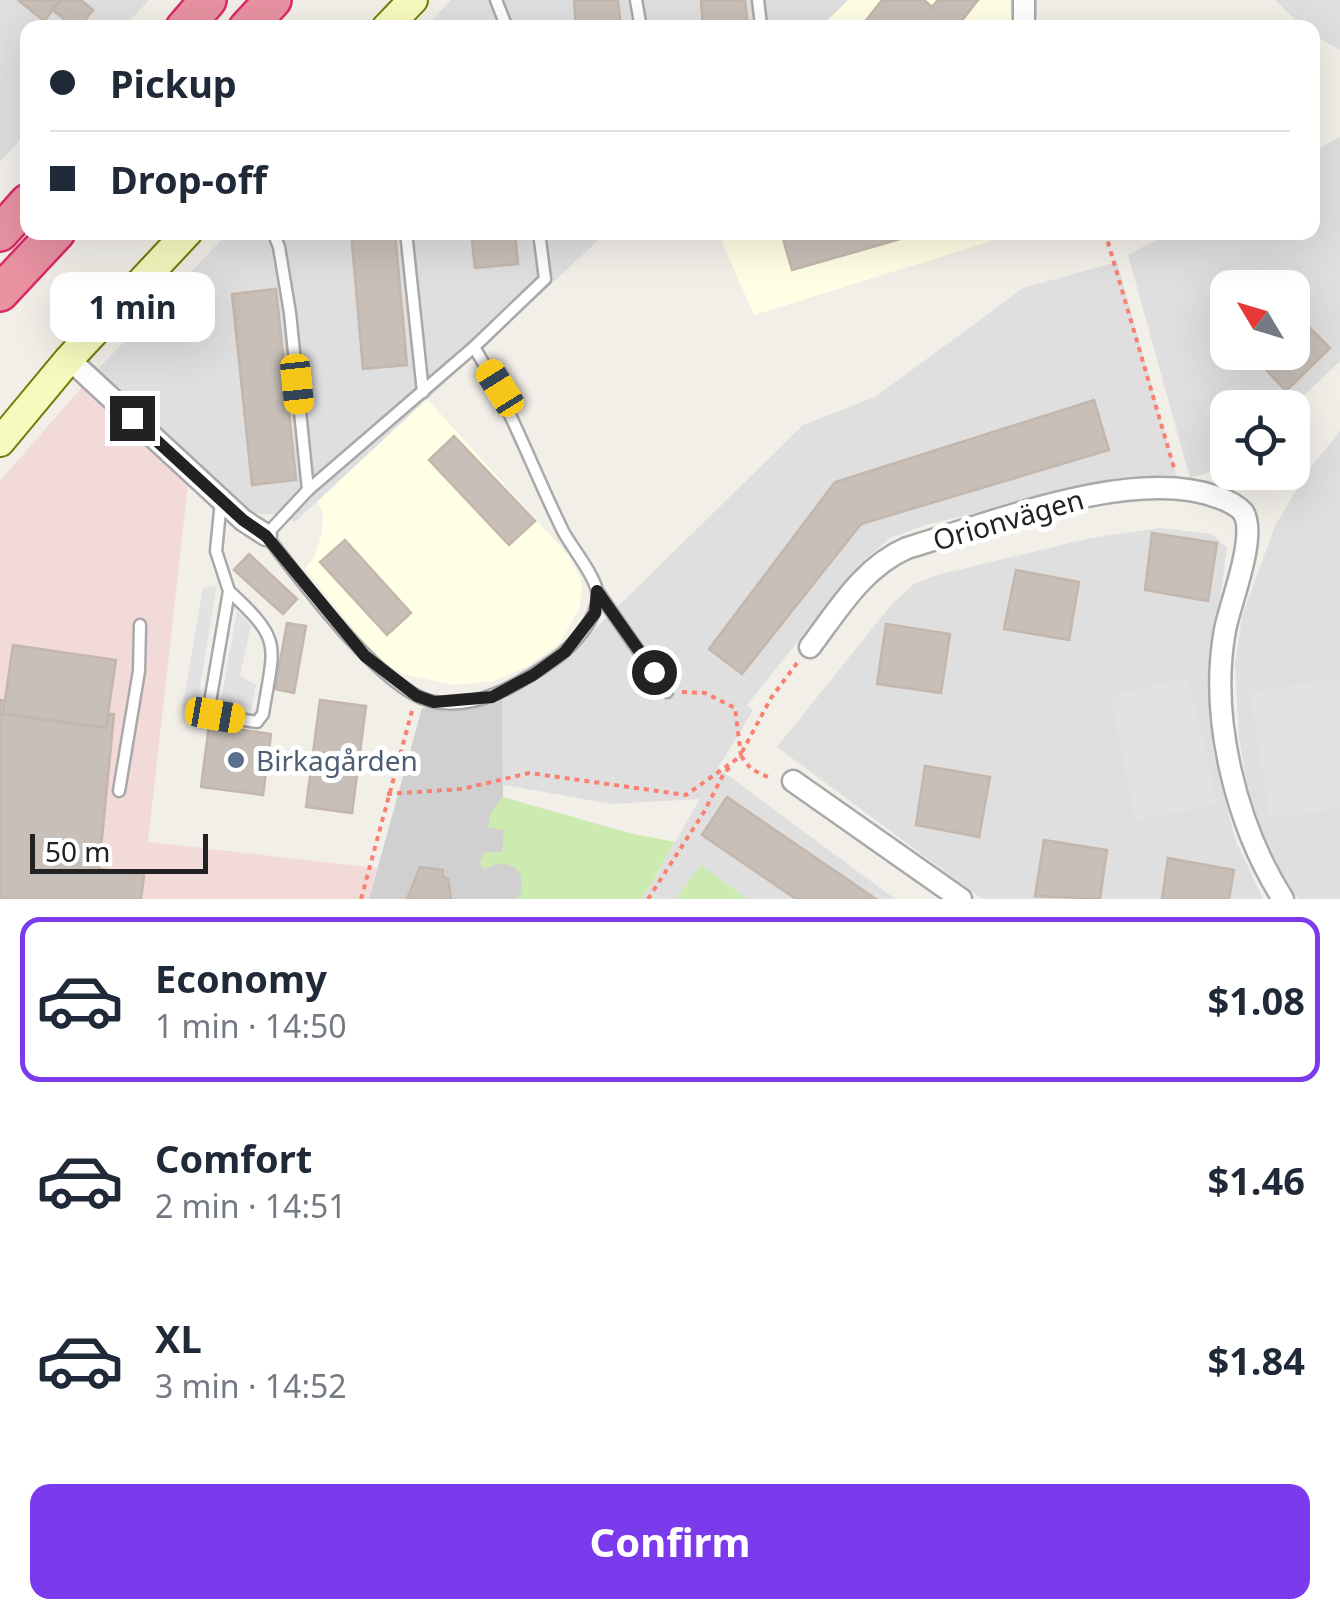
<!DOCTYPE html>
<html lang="en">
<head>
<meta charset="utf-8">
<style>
  :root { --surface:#fff; --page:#f6f6f7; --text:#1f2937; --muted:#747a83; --line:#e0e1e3; --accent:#7c3aed }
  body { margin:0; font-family:"Noto Sans",sans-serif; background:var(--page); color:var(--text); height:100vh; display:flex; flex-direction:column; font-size:38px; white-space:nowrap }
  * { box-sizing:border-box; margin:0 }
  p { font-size:32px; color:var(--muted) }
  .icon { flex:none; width:55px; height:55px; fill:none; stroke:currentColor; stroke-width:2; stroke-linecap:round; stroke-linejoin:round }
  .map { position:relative; height:899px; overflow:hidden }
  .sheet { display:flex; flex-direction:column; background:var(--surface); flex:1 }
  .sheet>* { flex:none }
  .top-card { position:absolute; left:20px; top:20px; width:1300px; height:220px; border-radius:20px; box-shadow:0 10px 40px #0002; display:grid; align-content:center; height:220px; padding:0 30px; background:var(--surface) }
  .needle { width:65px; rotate:308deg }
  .tools { position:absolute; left:1210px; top:270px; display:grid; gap:20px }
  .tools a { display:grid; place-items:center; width:100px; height:100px; border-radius:20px; background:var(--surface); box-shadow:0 10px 40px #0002; font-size:50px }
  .scale { position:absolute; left:30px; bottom:25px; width:178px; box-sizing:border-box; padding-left:10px; border:5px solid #222; border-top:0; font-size:28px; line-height:35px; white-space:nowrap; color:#222; -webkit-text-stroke:8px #fff; paint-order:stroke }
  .end { position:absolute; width:45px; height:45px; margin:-22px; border:12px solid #222; background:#fff; box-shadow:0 0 0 5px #fff }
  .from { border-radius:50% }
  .bubble { position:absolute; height:70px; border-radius:20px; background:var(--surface); box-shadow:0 10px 40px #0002; font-size:32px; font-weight:700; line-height:70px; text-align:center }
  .car { position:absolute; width:30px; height:60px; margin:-30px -15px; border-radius:12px; box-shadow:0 0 8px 2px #0007; background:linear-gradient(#f5c518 24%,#345 0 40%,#f5c518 0 76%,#345 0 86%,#f5c518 0) }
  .top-card b { display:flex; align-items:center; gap:35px; height:95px; font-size:38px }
  .top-card b+b { border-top:2px solid var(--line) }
  .top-card i { width:25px; height:25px; background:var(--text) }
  ul { padding:18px 0 0; list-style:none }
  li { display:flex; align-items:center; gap:30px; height:165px; margin:0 20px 15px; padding:0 10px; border:5px solid transparent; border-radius:20px }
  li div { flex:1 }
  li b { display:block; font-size:38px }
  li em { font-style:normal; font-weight:700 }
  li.on { border-color:var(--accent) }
  li>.icon { width:90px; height:90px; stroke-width:1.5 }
  .cta { display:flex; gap:20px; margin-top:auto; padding:20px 30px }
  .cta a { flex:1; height:115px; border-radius:20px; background:var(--accent); color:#fff; font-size:40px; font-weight:700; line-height:115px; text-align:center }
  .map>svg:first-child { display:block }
</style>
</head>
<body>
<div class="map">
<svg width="1340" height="899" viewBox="0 0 1340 899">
  <rect width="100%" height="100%" fill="#f2efe9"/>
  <g fill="#e0dfdf" fill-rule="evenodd">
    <path d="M0,0H149L124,27L28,28L27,132L0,162Z"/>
    <path d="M451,0H849L820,27L425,28Z"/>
    <path d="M1275,0H1340V50L1313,35L1312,28L1303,27Z"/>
    <path d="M1340,137V361L1292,407L1228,408L1227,467L1190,478L1128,255L1169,233L1312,232L1313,152ZM1228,288H1292V352H1228Z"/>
    <path d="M228,233H606L295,522L278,514H260L247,509L98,369Z"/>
    <path d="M1117,262L1178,480L1143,477L1112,480L926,525L890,538L859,565L747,705L753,710L718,768L895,899H642L700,799L612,804L503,785L502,698L554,669L803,425L875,397L1023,288Z"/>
    <path d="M1340,431V899H1298L1283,878L1263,837L1247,785L1239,739L1235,665L1242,616L1275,526L1307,472Z"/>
    <path d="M1160,528L1212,534L1227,548L1211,666L1212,746L1235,839L1263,899H982L777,747L892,604L914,584L937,575L1091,538Z"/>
  </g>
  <path fill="#f2dad9" d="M98,369L191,458L148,842L377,868L369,899H0V481Z"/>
  <g fill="#ffffe5">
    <path d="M848,0H1010L1011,27L820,28Z"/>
    <path d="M990,232L992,241L754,315L718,233Z"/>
    <path d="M427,399L568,555L582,582L580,607L560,643L528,666L494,681L454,685L403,674L377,658L305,569L315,556L322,533L323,513L318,501Z"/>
  </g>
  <path fill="#d0d0d0" d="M502,698L503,797L623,879L625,899H369L422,708L451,709Z"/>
  <g fill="#cdebb0">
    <path d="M503,797L629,833L675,842L642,899H516L522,893L521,876L515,867L501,863L483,869L480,864L484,852H502L504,830L488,828L491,812Z"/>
    <path d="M701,865L747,899H676Z"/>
  </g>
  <g fill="#e2e2e2">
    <path d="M217,585L197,705L182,709L203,588Z"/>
    <path d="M237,611L251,625L240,676L256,685L251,710L235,700L232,712L221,700Z"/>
    <path d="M1188,676L1218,805L1135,820L1111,696Z"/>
    <path d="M1340,678V808L1270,819L1250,692Z"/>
  </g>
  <g fill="#c7bfb8" stroke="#c4b6ab" stroke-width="2.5">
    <path d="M18,0H61L44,21Z"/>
    <path d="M61,0H81L93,10L79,28H75L53,10Z"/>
    <path d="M574,0H618L621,28H576Z"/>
    <path d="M701,0H745L748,28H703Z"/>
    <path d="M882,0H924L932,7L938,0H978L956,28H905L901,24L898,28H860Z"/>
    <path d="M351,232H395L407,365L363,369Z"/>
    <path d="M471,232H515L518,264L475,268Z"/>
    <path d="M781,232H910L911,236L792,270Z"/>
    <path d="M276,289L296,480L252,485L232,294Z"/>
    <path d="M1292,310L1330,348L1286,391L1249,352H1292Z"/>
    <path d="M1094,400L1109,450L861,524L742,674L709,649L835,482Z"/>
    <path d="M454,436L535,521L509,545L429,460Z"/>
    <path d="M1152,533L1217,543L1208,601L1145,590Z"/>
    <path d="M345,540L411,613L387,635L320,562Z"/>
    <path d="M249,554L297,599L283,614L234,570Z"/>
    <path d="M1016,570L1079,582L1069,640L1004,629Z"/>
    <path d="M287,623L306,626L294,693L275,689Z"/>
    <path d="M886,624L950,634L941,693L877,684Z"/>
    <path d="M13,645L116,660L106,728L3,714Z"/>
    <path d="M0,700L5,701L3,714L106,728L109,714H114L99,869L144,875L141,899H0Z"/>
    <path d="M320,700L366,706L352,813L306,807Z"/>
    <path d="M209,725L271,734L263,795L201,787Z"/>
    <path d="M925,766L990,777L979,837L916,825Z"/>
    <path d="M727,797L876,899H796L702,835Z"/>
    <path d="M1044,840L1107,850L1100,899L1035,896Z"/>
    <path d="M1168,858L1234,870L1229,899H1162Z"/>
    <path d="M420,867L443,870V877L448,879L451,899H407Z"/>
  </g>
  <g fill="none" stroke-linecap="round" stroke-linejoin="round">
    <defs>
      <g id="lane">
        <path d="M496,0L507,28"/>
        <path d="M636,0L641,28"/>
        <path d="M758,0L761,25"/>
        <path d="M273,232L279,247L290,313L308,490"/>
        <path d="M406,232L423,392"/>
        <path d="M474,347C510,406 533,470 563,531C572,548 594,574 597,591C602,615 573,646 555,659C520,684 475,712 430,701C380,688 299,578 266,535L308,490Z"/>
        <path d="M474,347L545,279L539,232"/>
        <path d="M221,501L216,551L229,591L210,702L215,715L257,722L263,714C274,644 284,642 229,591"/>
        <path d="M598,592L667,692"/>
        <path d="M119,791L139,671L140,625"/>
      </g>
      <g id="street">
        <path d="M1024,28V0"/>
        <path d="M69,359L243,520L266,535"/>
        <path d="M810,647C838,610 863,567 907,548C992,523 1133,466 1217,497C1226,500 1236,504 1243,512C1258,535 1230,603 1225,630C1209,717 1236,825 1283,899"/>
        <path d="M793,781L961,899"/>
      </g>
      <g id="secondary">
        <path d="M386,28L413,0"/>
        <path d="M0,442L69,359L188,232"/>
      </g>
      <g id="highway">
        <path d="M184,28L208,0"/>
        <path d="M247,28L273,0"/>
        <path d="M0,233L28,202"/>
        <path d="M0,293L57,232"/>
      </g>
    </defs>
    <use href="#lane" stroke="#a9a9a9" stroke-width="15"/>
    <use href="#street" stroke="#a9a9a9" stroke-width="25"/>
    <use href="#secondary" stroke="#707d05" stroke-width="32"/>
    <use href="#highway" stroke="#dc2a67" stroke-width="40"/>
    <g stroke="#fa8072" stroke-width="4" stroke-dasharray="5 5" stroke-linecap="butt">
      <path d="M1105,232L1174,468"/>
      <path d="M742,752L771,698L797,663"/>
      <path d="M741,756L751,769L772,779"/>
      <path d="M387,794L462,789L529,773L686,795L741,756L735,708L705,693L682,692"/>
      <path d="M361,899L412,711"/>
      <path d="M648,899L704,812L724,773L733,764"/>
    </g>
    <use href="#lane" stroke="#fff" stroke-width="10"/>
    <use href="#street" stroke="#fff" stroke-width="20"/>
    <use href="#secondary" stroke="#f7fabf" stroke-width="28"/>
    <use href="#highway" stroke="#e892a2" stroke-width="35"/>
  </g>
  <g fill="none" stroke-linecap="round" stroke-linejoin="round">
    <path stroke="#222" stroke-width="12" d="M132,418L243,520L266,536L365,656L417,696L434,702L492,697L533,675L565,652L595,613L597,591L654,672"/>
  </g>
  <circle fill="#5c6f8a" stroke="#fff" stroke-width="4" cx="236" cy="760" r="10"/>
  <g text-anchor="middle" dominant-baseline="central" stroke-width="10" stroke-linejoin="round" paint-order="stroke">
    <g font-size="28" fill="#222" stroke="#fff">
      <text transform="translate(1008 519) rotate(-16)">Orionvägen</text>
    </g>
    <g font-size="28" fill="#4e5e75" stroke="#fff" text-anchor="start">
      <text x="256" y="760">Birkagården</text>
    </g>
  </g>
</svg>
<div class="tools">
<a><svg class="needle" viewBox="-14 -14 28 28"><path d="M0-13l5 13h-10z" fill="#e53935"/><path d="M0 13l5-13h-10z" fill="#747a83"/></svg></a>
<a><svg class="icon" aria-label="locate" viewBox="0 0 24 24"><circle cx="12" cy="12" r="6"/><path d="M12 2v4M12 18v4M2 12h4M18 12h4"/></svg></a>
</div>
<div class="scale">50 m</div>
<i class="end from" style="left:654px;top:672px"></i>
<i class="end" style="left:132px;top:418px"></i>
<div class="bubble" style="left:50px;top:272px;width:165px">1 min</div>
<i class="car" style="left:297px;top:384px;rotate:174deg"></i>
<i class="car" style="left:500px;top:388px;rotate:328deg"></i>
<i class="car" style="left:215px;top:715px;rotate:100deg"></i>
<div class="top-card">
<b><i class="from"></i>Pickup</b>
<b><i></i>Drop-off</b>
</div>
</div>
<section class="sheet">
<ul>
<li class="on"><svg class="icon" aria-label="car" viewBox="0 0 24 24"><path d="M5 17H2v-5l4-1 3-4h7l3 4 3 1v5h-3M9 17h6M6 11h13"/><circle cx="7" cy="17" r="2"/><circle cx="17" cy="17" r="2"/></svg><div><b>Economy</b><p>1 min · 14:50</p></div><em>$1.08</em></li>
<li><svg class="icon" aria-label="car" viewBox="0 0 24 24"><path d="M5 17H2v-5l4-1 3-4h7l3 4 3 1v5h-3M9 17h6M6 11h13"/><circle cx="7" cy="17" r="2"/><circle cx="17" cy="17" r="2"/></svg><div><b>Comfort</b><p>2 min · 14:51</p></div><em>$1.46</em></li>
<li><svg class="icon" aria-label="car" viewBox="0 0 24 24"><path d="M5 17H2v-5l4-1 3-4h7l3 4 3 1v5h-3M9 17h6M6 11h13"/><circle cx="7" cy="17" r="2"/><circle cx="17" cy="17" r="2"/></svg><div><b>XL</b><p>3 min · 14:52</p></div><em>$1.84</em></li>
</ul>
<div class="cta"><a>Confirm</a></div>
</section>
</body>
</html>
